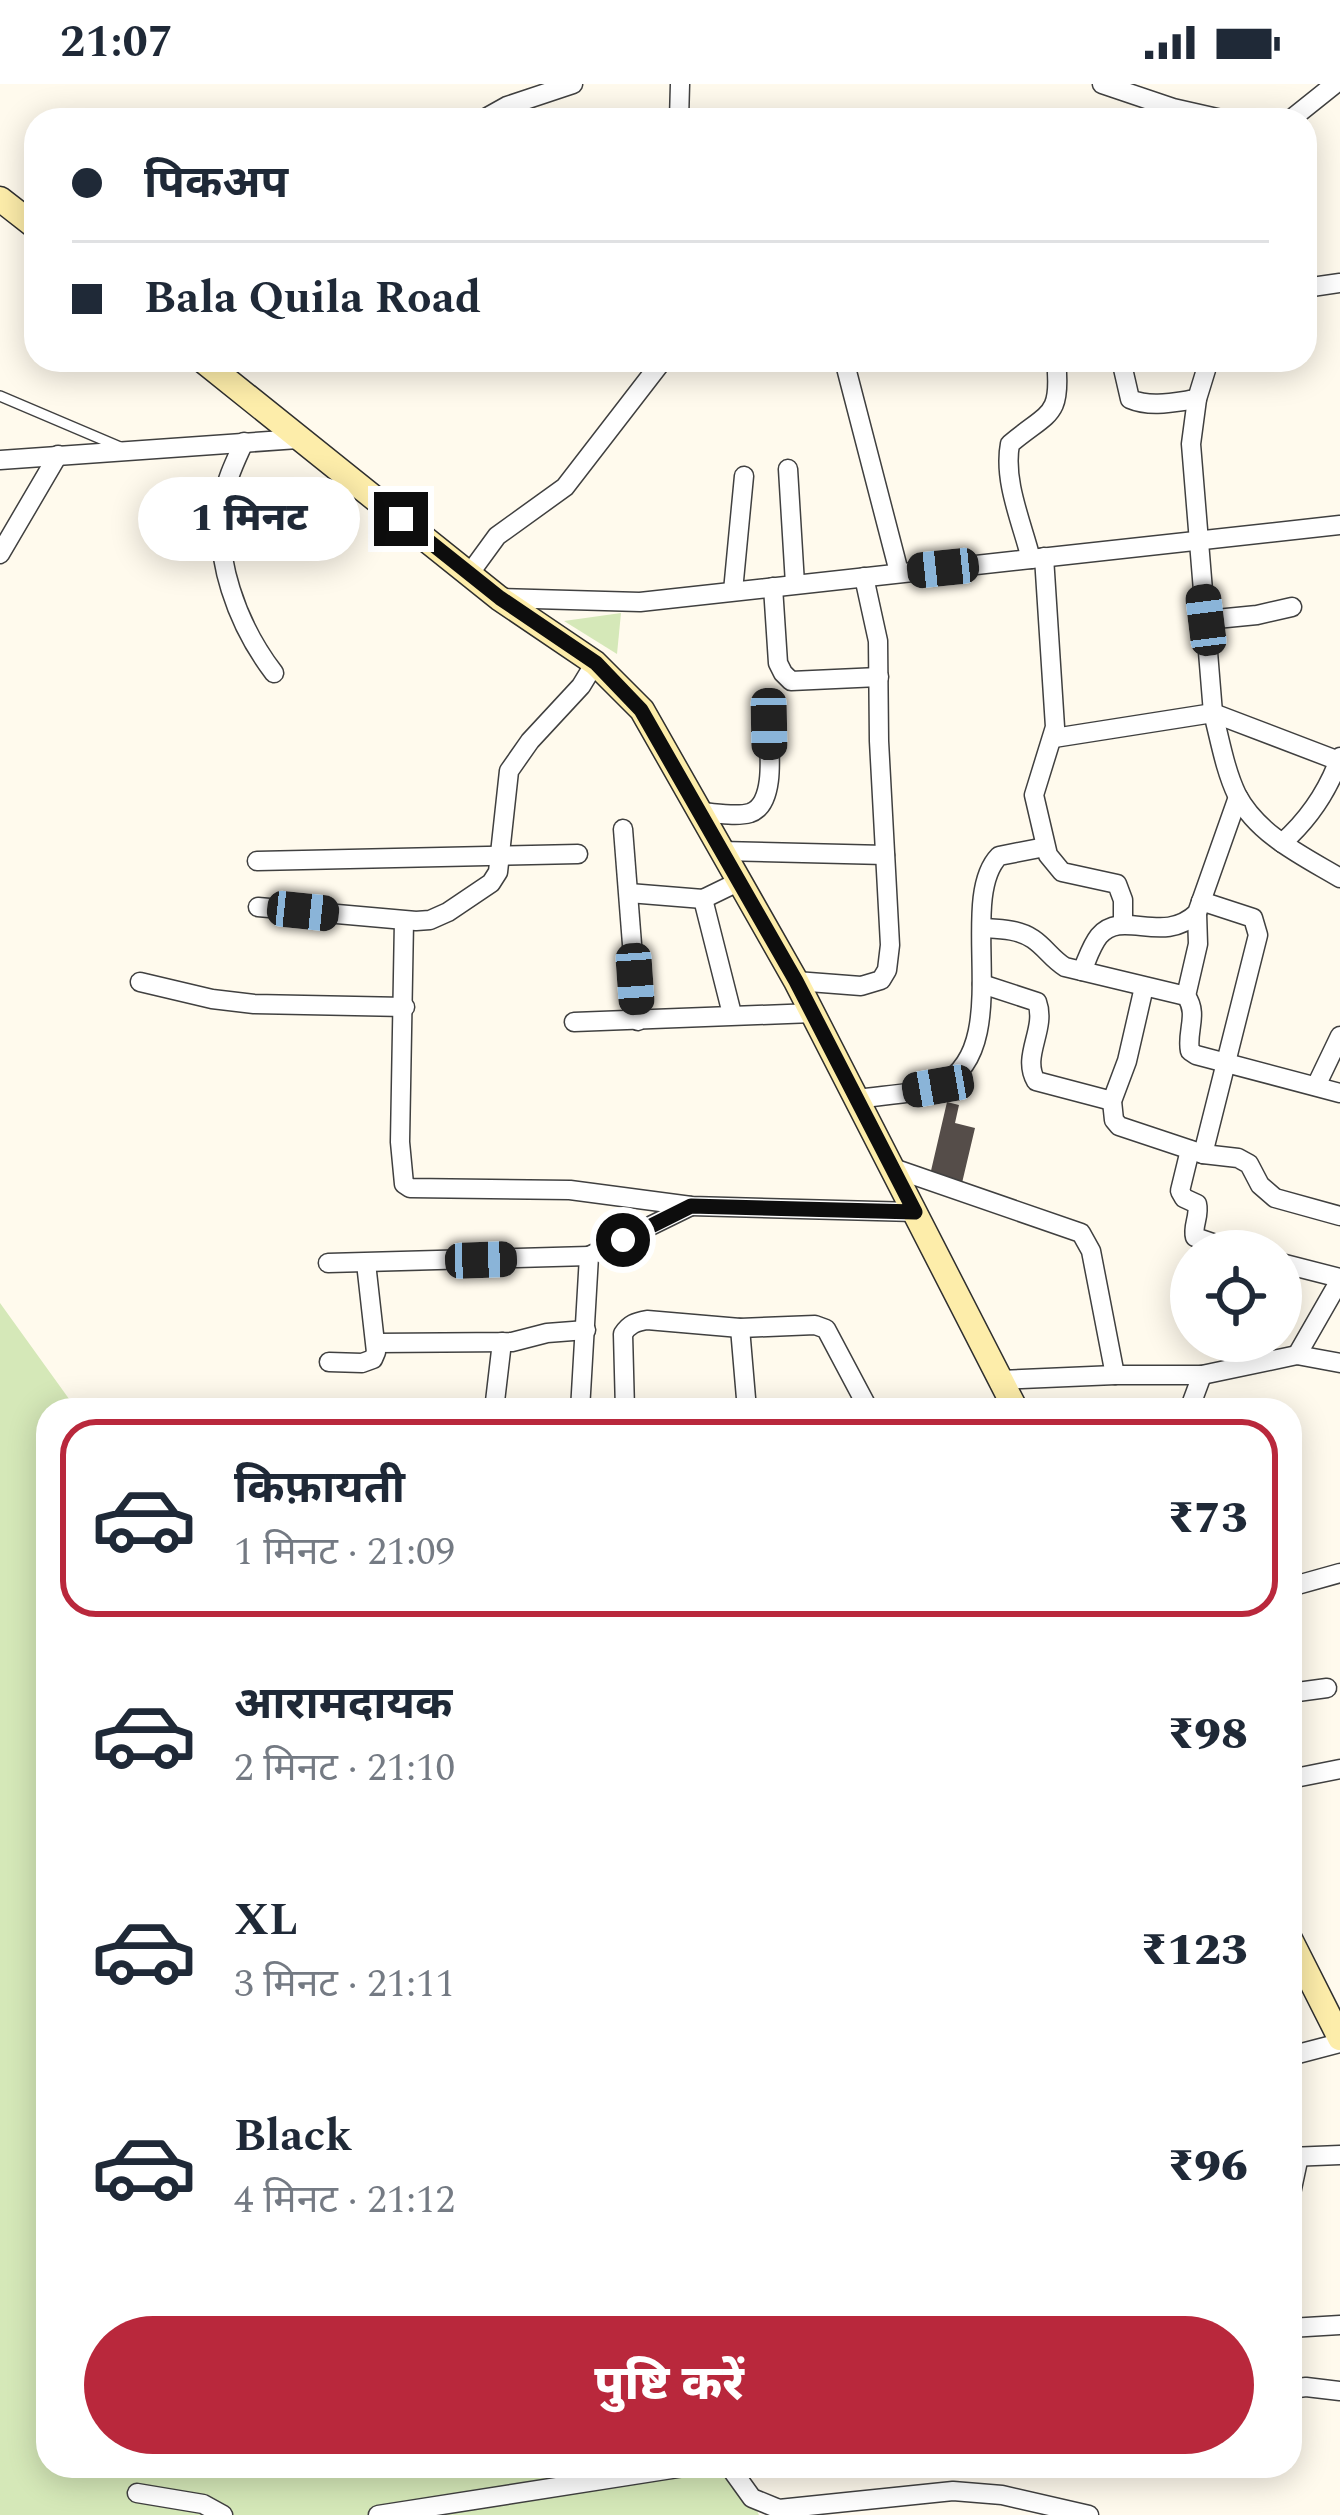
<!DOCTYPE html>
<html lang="hi">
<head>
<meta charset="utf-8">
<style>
  :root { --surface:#fff; --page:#f2f2f3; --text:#1f2937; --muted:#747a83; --line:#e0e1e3; --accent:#b9283c }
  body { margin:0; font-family:Spectral,"Noto Sans Devanagari",serif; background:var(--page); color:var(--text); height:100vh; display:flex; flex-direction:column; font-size:45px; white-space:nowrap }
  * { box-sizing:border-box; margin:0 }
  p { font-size:39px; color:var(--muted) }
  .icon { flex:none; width:66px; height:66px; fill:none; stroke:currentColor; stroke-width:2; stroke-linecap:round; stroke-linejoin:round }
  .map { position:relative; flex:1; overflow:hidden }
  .details { position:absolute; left:36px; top:1314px; width:1266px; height:1080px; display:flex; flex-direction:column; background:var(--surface); border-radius:36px; box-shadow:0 6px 30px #0003 }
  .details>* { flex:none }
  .banner { position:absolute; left:24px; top:24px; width:1293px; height:264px; border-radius:36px; box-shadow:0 6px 30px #0003; display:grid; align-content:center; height:264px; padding:0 48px; background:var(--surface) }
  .buttons { position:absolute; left:1170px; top:1146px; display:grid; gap:24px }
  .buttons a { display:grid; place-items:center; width:132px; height:132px; border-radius:50%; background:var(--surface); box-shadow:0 6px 30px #0003; font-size:60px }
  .end { position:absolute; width:54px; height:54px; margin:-27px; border:15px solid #0d0d0d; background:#fff; box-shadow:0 0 0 6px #fff }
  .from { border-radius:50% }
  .bubble { position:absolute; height:84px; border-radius:42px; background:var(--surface); box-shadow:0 6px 30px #0003; font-size:39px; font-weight:800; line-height:84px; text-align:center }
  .car { position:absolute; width:36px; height:72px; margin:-36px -18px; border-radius:15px; box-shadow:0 0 9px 3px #0007; background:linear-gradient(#222 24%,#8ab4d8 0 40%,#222 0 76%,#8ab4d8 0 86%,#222 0) }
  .banner b { display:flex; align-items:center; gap:42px; height:114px; font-size:45px }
  .banner b+b { border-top:3px solid var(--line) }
  .banner i { width:30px; height:30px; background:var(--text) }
  ul { padding:21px 0 0; list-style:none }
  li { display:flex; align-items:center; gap:36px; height:198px; margin:0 24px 18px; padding:0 24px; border:6px solid transparent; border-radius:36px }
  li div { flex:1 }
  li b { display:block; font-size:45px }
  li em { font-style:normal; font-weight:800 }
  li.on { border-color:var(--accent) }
  li>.icon { width:108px; height:108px; stroke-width:1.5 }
  .button { display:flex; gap:24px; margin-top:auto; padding:24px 48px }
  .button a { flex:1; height:138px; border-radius:72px; background:var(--accent); color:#fff; font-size:48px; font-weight:800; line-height:138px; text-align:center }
  .status { display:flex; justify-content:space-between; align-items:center; height:84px; padding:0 60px; background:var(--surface); direction:ltr }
  .status svg { height:33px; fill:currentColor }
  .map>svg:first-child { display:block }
</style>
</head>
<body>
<div class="status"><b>21:07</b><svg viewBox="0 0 49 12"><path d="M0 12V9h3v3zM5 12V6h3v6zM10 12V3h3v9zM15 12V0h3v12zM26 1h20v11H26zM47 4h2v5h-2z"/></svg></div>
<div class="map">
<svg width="1340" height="2431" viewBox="0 0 1340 2431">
  <rect width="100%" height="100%" fill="#fffaed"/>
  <g fill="#d5e8b8">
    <path d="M621,529L617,570L564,537Z"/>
    <path d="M0,1219L77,1326H48V2382H736L759,2431H0Z"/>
  </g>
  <path fill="#554d49" d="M947,1018L959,1021L955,1039L975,1044L962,1099L930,1091Z"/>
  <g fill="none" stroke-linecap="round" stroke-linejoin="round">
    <defs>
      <path id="lane" d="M0,312L120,363"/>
      <g id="street">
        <path d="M1102,0L1173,24L1226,36"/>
        <path d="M482,36L507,22L573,0"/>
        <path d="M679,36L680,0"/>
        <path d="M1290,36L1335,0"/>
        <path d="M1305,204L1340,199"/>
        <path d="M844,276L899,488"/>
        <path d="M1121,276L1130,315C1151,324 1175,318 1197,315"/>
        <path d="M1209,276L1197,315L1191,360L1213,629C1220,656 1225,686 1237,711C1258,751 1303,772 1340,794"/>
        <path d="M244,358C236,376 227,393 224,412C211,472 238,542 274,589"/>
        <path d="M0,376L298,355"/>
        <path d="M788,385L795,500"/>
        <path d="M0,470L58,371"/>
        <path d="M1044,473L1055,643L1034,711L1048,771L1062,788L1117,800L1123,816V840"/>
        <path d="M1031,475C1022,439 1003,397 1010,360C1049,327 1062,334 1056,276"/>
        <path d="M470,489L497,452L565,403L663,276"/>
        <path d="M773,503L778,579L783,589L791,597L879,593"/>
        <path d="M733,507L744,392"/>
        <path d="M499,514L640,518L1340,441"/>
        <path d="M1206,536L1257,531L1292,523"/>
        <path d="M1054,654L1213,629L1339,677"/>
        <path d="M702,728C716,729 736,733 750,729C777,720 769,663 768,640"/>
        <path d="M623,745L638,937"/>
        <path d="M1282,759C1309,735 1328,707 1340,673"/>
        <path d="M721,767L885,771"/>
        <path d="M257,777L578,770"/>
        <path d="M629,809L703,815L738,798"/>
        <path d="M703,815L732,930"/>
        <path d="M1201,817L1253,834L1258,851L1203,1070"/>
        <path d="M258,823L416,837L430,836L448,828L491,799L498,788L509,687L530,657L581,602L595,579"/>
        <path d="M404,837L400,1058L404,1100L410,1104L570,1106L691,1122L915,1128"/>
        <path d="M983,844C1000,845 1018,845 1033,855C1045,863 1052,875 1065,883L1186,912C1199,930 1186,948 1190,967L1196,971L1340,1009"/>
        <path d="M1082,887C1087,876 1091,862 1099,852C1123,824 1162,862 1197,829L1238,713"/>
        <path d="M796,897L861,902L881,896L887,886L890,861L879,657L878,557L864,493"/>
        <path d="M140,898L212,915L254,920L405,923"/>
        <path d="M982,900L1037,918C1047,945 1021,972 1036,997L1112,1017"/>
        <path d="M1144,903L1127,977L1112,1017L1114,1036L1119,1042L1203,1070L1238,1074L1249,1080L1260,1101L1275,1114L1340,1132"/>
        <path d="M1186,912L1198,860L1197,829"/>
        <path d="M574,938L813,929"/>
        <path d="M1316,1002L1340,952"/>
        <path d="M858,1015C882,1011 921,1010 942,1000C1016,963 955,817 999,772L1045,763"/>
        <path d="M1190,1066L1180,1107L1184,1114L1197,1120C1200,1132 1192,1142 1195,1153L1236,1167"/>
        <path d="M893,1084L1081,1149L1091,1167L1115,1291"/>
        <path d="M328,1179L589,1172"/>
        <path d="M1281,1179L1340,1194"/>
        <path d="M740,1244L747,1326"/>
        <path d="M376,1259L512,1258L547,1249L586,1246"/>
        <path d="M1297,1271L1340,1196"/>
        <path d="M329,1278L362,1279L373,1275L376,1268L366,1179"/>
        <path d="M1000,1296L1115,1291H1202L1297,1271L1340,1279"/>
        <path d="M494,1326L502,1258"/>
        <path d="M580,1326L589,1172L691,1122"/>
        <path d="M625,1326L623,1250C629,1240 636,1238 647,1236L740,1244L815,1241L826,1245L869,1326"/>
        <path d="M1189,1326L1202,1291"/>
        <path d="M1290,1503L1340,1489"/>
        <path d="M1290,1609L1327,1604"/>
        <path d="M1290,1695L1340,1685"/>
        <path d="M1290,1972L1340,1959"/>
        <path d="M1290,2073L1340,2071"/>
        <path d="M1290,2114L1299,2072"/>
        <path d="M1290,2244L1340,2241"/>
        <path d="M1290,2305L1306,2303L1340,2307"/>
        <path d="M729,2382L752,2414L779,2425L953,2407L1002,2411L1089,2431"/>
        <path d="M137,2409L203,2420L223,2431"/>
        <path d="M378,2431L691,2382"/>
      </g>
      <g id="secondary">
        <path d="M0,115L36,143"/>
        <path d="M202,276L499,514L595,579L642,626L796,897L1016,1326"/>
        <path d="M1290,1855L1340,1954"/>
      </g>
    </defs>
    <use href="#lane" stroke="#404040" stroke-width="12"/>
    <use href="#street" stroke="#404040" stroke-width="21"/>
    <use href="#secondary" stroke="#2f2f2f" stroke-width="27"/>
    <use href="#lane" stroke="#fff" stroke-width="9"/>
    <use href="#street" stroke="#fff" stroke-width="18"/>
    <use href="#secondary" stroke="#fdedaa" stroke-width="24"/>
  </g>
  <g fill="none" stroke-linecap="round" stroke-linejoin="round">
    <path stroke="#0d0d0d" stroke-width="15" d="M401,435L500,514L596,579L641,626L796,897L915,1128L691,1122L623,1156"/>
  </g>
</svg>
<div class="buttons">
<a><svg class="icon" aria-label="locate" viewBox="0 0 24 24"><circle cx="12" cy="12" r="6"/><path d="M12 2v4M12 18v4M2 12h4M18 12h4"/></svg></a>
</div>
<i class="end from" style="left:623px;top:1156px"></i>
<i class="end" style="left:401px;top:435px"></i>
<div class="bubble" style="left:138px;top:393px;width:222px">1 मिनट</div>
<i class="car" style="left:943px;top:484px;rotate:264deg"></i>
<i class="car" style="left:1206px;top:536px;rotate:353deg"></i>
<i class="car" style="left:769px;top:640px;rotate:179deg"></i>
<i class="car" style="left:303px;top:827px;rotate:96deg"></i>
<i class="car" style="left:635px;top:895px;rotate:176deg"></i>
<i class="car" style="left:938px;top:1002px;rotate:260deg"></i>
<i class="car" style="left:481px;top:1176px;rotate:88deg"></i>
<div class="banner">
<b><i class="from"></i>पिकअप</b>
<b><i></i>Bala Quila Road</b>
</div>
<section class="details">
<ul>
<li class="on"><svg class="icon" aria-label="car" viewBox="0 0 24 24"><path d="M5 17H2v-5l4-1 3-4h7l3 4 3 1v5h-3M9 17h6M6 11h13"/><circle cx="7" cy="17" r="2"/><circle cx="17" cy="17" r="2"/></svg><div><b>किफ़ायती</b><p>1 मिनट · 21:09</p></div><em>₹73</em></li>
<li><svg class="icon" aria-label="car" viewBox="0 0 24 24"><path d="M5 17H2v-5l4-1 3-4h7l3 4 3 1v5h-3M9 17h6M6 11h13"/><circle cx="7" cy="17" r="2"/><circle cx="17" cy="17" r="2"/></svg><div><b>आरामदायक</b><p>2 मिनट · 21:10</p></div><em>₹98</em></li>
<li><svg class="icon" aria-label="car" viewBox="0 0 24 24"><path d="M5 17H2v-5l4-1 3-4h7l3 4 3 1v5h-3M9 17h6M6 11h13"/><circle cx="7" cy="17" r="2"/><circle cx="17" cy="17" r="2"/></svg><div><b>XL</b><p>3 मिनट · 21:11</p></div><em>₹123</em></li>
<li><svg class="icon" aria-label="car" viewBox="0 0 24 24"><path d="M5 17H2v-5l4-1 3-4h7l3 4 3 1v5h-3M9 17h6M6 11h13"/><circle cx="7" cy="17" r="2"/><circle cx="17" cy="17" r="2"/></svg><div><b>Black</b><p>4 मिनट · 21:12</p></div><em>₹96</em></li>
</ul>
<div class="button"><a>पुष्टि करें</a></div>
</section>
</div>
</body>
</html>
